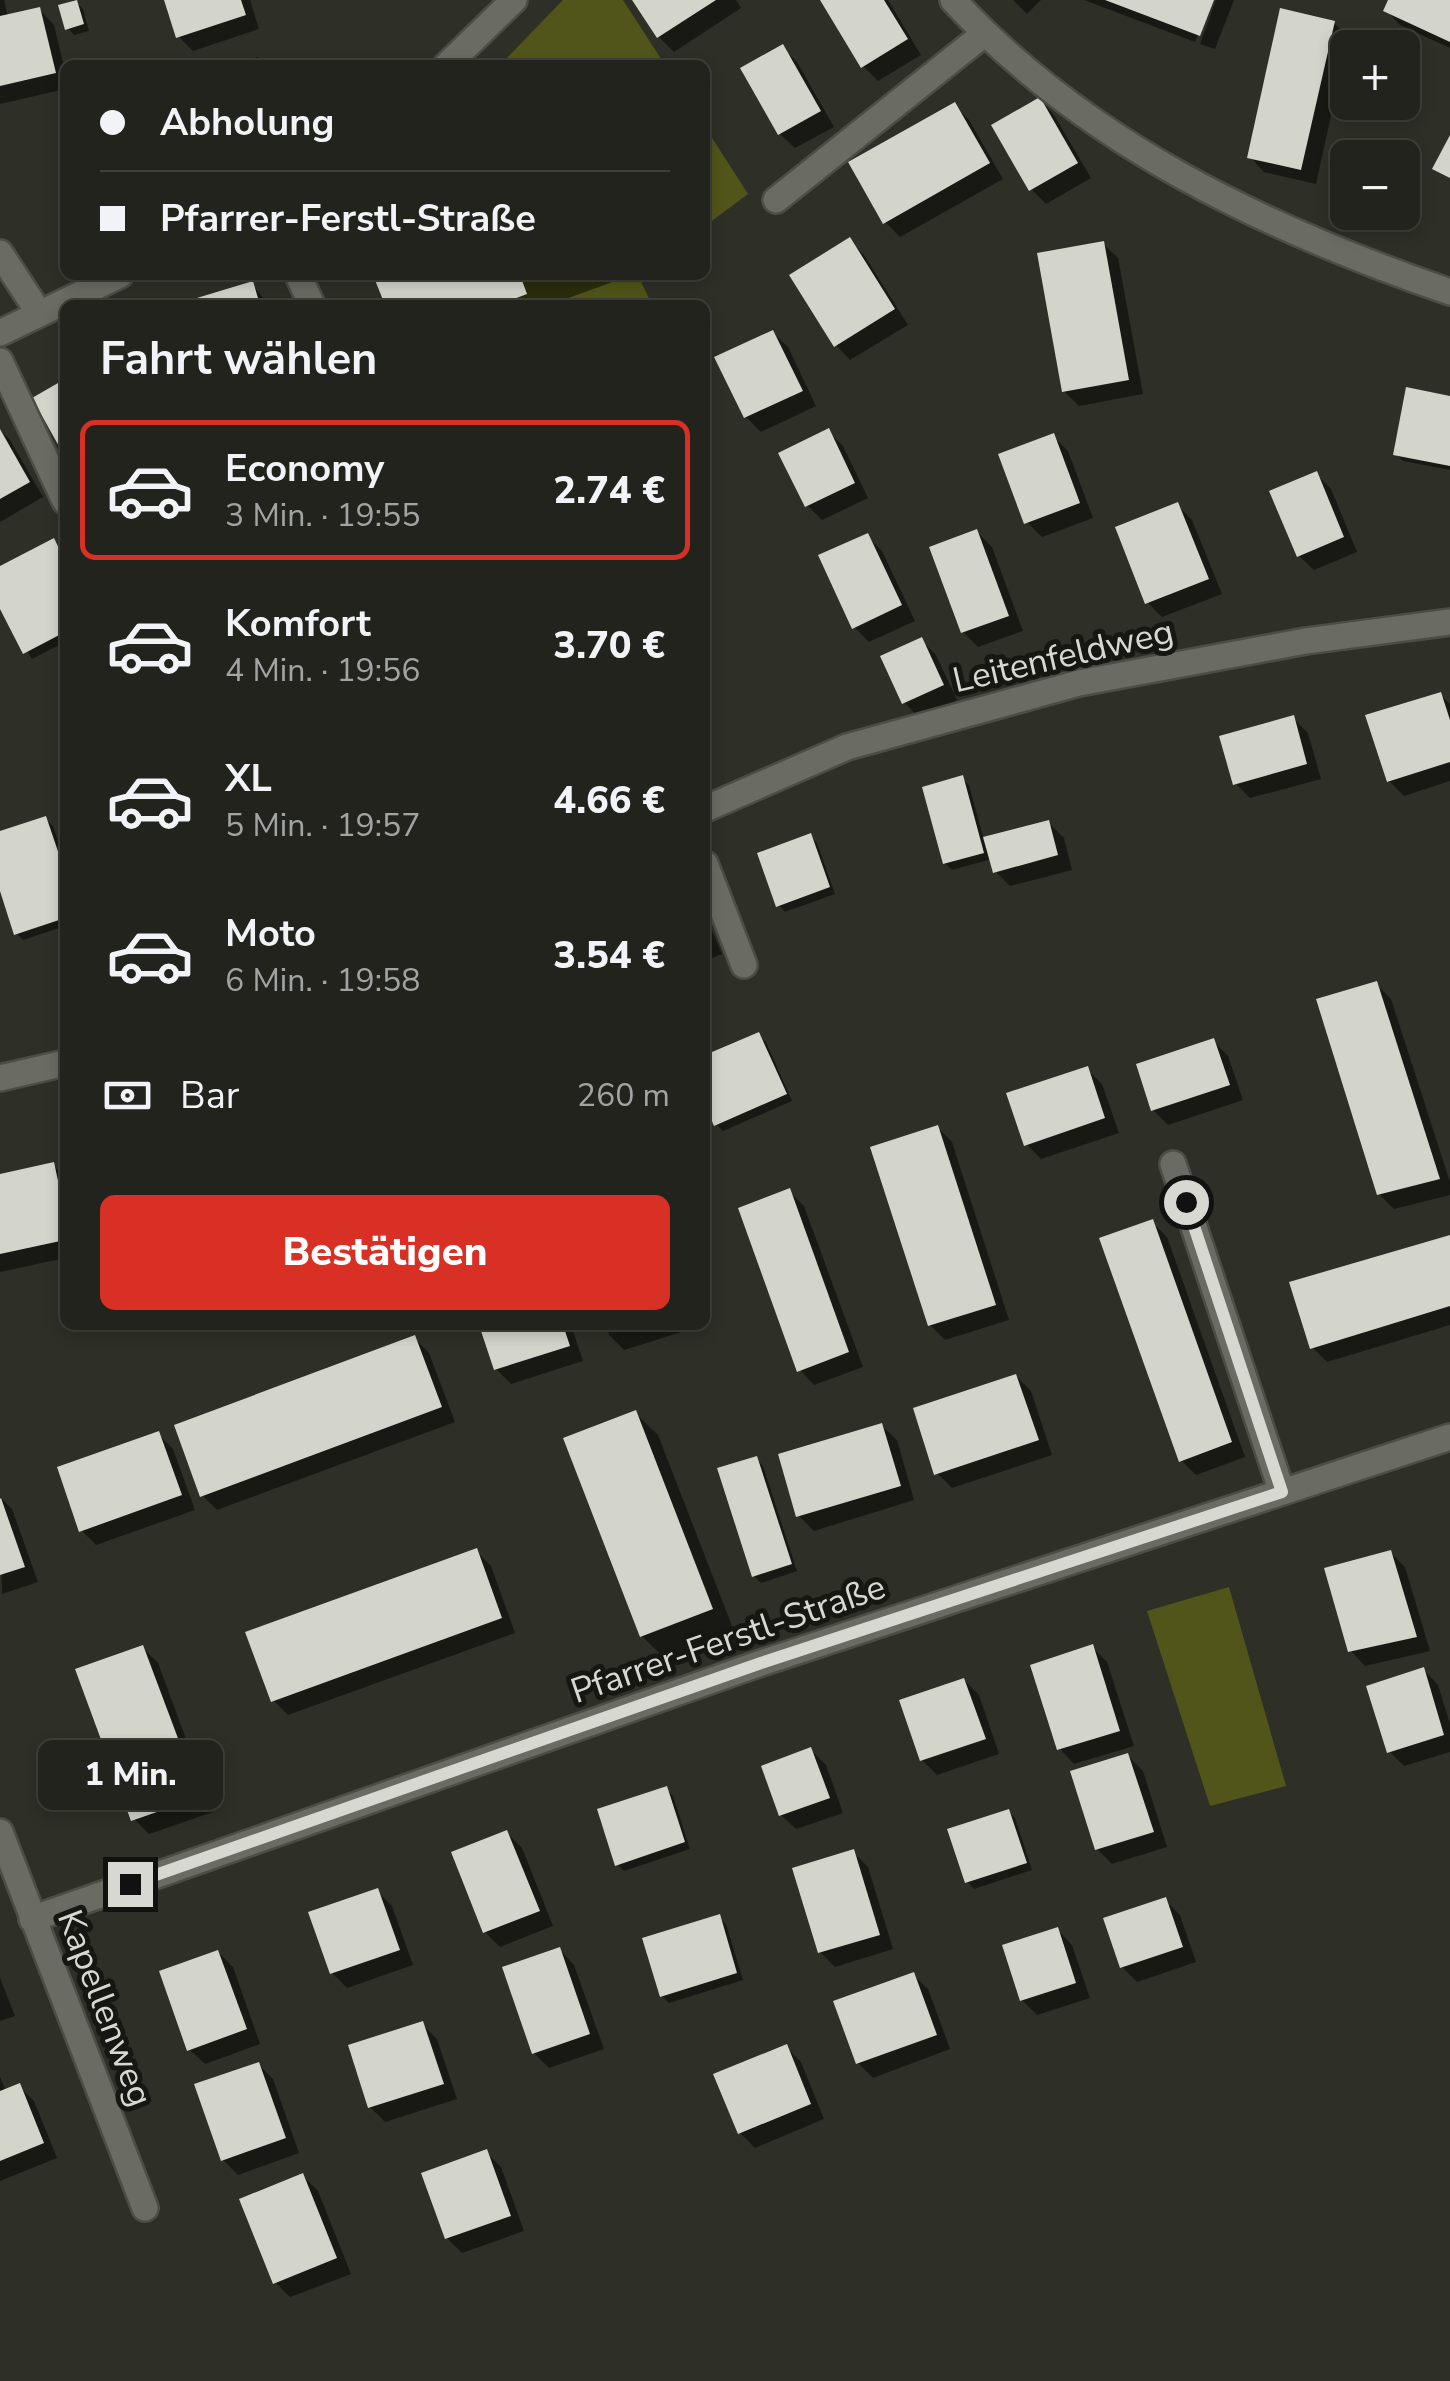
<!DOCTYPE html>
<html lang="de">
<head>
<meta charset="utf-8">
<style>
  :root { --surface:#22231d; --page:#2e2f2a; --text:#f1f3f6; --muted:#a2a4a4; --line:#3f403b; --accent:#d93025 }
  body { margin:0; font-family:"Nunito Sans",sans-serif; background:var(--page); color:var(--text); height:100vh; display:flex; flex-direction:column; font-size:38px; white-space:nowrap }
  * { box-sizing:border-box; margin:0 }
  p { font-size:32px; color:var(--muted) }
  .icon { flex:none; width:55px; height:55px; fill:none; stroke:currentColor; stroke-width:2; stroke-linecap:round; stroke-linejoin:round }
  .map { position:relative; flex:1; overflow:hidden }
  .panel { position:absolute; left:60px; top:300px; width:650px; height:1030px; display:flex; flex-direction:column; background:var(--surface); border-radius:15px; box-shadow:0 5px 15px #0003,0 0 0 2px var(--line) }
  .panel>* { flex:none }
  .guide { position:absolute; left:60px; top:60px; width:650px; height:220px; border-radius:15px; box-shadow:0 5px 15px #0003,0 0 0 2px var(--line); display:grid; align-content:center; height:220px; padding:0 40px; background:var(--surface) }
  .tools { position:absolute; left:1330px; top:30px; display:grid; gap:20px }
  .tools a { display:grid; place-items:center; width:90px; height:90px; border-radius:15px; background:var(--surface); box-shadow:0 5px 15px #0003,0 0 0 2px var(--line); font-size:50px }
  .end { position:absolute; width:45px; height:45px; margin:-22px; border:12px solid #d8d8d3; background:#111; box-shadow:0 0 0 5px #111 }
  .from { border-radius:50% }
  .bubble { position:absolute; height:70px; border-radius:15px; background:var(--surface); box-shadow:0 5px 15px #0003,0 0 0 2px var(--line); font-size:32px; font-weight:800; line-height:70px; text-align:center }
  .guide b { display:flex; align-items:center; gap:35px; height:95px; font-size:38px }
  .guide b+b { border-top:2px solid var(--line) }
  .guide i { width:25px; height:25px; background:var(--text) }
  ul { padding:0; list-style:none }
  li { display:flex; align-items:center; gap:30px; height:140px; margin:0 20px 15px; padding:0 20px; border:5px solid transparent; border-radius:15px }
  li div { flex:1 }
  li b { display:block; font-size:38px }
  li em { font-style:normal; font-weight:800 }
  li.current { border-color:var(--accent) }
  li>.icon { width:90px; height:90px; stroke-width:1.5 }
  h2 { padding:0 40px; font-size:45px; line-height:120px }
  .pay { display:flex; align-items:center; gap:25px; height:110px; padding:0 40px; font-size:38px }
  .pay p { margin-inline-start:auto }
  .cta { display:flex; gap:20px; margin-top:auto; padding:20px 40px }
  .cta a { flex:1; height:115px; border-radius:15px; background:var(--accent); color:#fff; font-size:40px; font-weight:800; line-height:115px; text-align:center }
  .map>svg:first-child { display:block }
</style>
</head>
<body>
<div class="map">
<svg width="1450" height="2381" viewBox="0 0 1450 2381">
  <rect width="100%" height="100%" fill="#2e2f27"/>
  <g fill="#525519">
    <path d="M563,0H623L665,65H500Z"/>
    <path d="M705,127L748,194L705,226Z"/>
    <path d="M538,275H638L652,305H516L507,288Z"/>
    <path d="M1229,1587L1286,1786L1210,1806L1147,1611Z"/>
  </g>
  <g fill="#0007">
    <path d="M0,0H4L8,17L40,10L54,25L65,71V89L0,104Z"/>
    <path d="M166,0H250L259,29L193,51L178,36Z"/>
    <path d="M635,0H736L741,8L674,52L659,37Z"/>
    <path d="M823,0H888L921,55L878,81L863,66Z"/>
    <path d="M1013,0H1041L1027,14Z"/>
    <path d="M1084,0H1211L1195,42Z"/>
    <path d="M1216,0H1234L1215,49L1200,44Z"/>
    <path d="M1390,0H1450V48L1400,25L1386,10Z"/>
    <path d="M76,2L83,9L89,31L74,35L68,28Z"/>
    <path d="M1334,23L1348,38L1316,184L1264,172L1250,157Z"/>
    <path d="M782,47L797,62L834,127L795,148L780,134Z"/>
    <path d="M258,57L266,65H237Z"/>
    <path d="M1040,100L1054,115L1091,178L1046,204L1031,189Z"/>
    <path d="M954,105L969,120L1003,179L900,237L885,222Z"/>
    <path d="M849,240L864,255L908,325L850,360L836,345Z"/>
    <path d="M1103,244L1118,258L1143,394L1079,406L1064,391Z"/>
    <path d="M375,275H632L549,305H388Z"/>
    <path d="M252,284L269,305H182Z"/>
    <path d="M773,333L788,347L816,406L761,432L746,417Z"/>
    <path d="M1450,398V470L1403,461L1396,454Z"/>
    <path d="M0,430L10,440L43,497L0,522Z"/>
    <path d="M828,431L843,446L868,498L822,520L807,505Z"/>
    <path d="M1053,436L1068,451L1093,518L1042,537L1027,522Z"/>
    <path d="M1316,474L1331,489L1357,552L1314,570L1299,556Z"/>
    <path d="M1177,505L1192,520L1222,594L1162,617L1147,602Z"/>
    <path d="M977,532L992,547L1023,631L978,647L963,632Z"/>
    <path d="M867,536L882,551L915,621L869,642L854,627Z"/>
    <path d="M53,542L65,558V642L32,659L0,604V568Z"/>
    <path d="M921,640L936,655L957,700L919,718L905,703Z"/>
    <path d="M1440,694L1450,704V781L1404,796L1389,781Z"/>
    <path d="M1293,718L1308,733L1321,779L1250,798L1235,783Z"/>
    <path d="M962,778L969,785L984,840L1049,823L1064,838L1072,870L1010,886L995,871L992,859L952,870L945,863Z"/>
    <path d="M46,819L53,826L65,863V926L23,940L16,933L0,883V834Z"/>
    <path d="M810,836L817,843L835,894L785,912L779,905Z"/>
    <path d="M705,915L722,954L705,961Z"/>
    <path d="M1376,984L1391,999L1450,1182V1195L1394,1209L1379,1194Z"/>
    <path d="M759,1035L766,1042L792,1101L723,1131L716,1124L705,1098V1058Z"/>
    <path d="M1213,1041L1228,1056L1243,1100L1168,1125L1153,1110Z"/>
    <path d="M1087,1069L1102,1084L1119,1133L1041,1159L1026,1144Z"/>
    <path d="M937,1127L952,1142L1009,1320L945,1340L930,1325Z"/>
    <path d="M53,1165L65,1177V1258L0,1272V1177Z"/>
    <path d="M789,1191L804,1206L863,1367L814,1385L800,1370Z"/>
    <path d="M1152,1222L1167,1237L1245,1457L1196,1475L1181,1460Z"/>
    <path d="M1450,1238V1325L1327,1362L1312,1347Z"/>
    <path d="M482,1325H571L583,1361L511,1384L496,1369Z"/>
    <path d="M606,1325H687L688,1330L624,1350L609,1335Z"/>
    <path d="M414,1338L429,1353L455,1422L217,1510L202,1495Z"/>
    <path d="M1016,1376L1031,1391L1052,1455L952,1488L937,1473Z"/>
    <path d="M635,1413L658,1435L734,1631L664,1658L642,1636Z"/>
    <path d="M882,1426L897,1440L914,1500L814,1531L799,1516Z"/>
    <path d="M158,1434L173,1449L195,1510L96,1545L81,1530Z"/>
    <path d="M756,1459L763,1466L797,1571L761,1583L754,1576Z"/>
    <path d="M0,1497L12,1509L38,1582L2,1594Z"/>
    <path d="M476,1551L491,1566L515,1633L288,1715L273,1700Z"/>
    <path d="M1390,1552L1405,1567L1430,1651L1365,1666L1350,1650Z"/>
    <path d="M1092,1647L1107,1662L1134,1746L1074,1764L1060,1749Z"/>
    <path d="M143,1648L158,1663L213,1812L149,1834L134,1819Z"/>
    <path d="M1424,1670L1438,1685L1450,1724V1752L1404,1766L1389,1751Z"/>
    <path d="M964,1680L979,1695L999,1754L937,1775L922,1760Z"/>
    <path d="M811,1750L826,1765L843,1813L796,1829L781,1815Z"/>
    <path d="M1128,1756L1143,1771L1167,1847L1112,1864L1097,1849Z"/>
    <path d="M666,1789L673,1796L690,1849L624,1871L617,1864Z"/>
    <path d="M1008,1811L1015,1818L1032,1870L974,1889L968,1882Z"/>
    <path d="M507,1833L522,1848L553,1926L500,1947L485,1932Z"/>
    <path d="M853,1852L868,1867L893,1949L835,1967L820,1952Z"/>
    <path d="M377,1891L392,1906L413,1965L347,1988L332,1973Z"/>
    <path d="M1165,1900L1180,1915L1196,1962L1137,1982L1122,1967Z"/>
    <path d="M719,1917L726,1924L743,1980L669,2003L662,1996Z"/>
    <path d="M1058,1930L1072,1945L1090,1998L1037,2015L1022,2000Z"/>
    <path d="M560,1950L574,1965L604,2049L549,2068L534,2053Z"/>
    <path d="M218,1952L233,1967L260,2044L205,2064L190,2050Z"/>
    <path d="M913,1975L928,1989L950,2049L873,2078L858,2063Z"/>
    <path d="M0,1978L15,2016L0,2021Z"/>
    <path d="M422,2024L437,2039L457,2099L385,2122L370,2107Z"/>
    <path d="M786,2047L801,2062L824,2119L755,2148L740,2133Z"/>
    <path d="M258,2064L273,2079L299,2153L238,2175L223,2160Z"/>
    <path d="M0,2077L6,2091L19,2086L34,2101L57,2158L0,2181Z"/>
    <path d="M486,2152L501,2167L524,2231L462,2253L447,2238Z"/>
    <path d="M303,2176L318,2191L351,2274L290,2297L276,2283Z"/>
  </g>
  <g fill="#d3d4ca">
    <path d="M77,0L84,24L65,30L58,5Z"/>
    <path d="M164,0H241L246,15L176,38Z"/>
    <path d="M632,0H716L657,38Z"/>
    <path d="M820,0H884L908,39L861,68Z"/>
    <path d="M1105,0H1214L1200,36Z"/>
    <path d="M1388,0H1450V42L1383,11Z"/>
    <path d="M40,7L56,73L0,86V16Z"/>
    <path d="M1280,8L1335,21L1301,170L1247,158Z"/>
    <path d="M783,44L821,111L778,135L740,68Z"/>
    <path d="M1040,97L1078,163L1029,191L991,125Z"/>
    <path d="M955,102L990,163L883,224L848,162Z"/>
    <path d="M1450,135V178L1432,169Z"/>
    <path d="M850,237L895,309L834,347L789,275Z"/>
    <path d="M1104,241L1129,380L1062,392L1037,253Z"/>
    <path d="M373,275H520L527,294L498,305H385Z"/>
    <path d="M253,281L260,305H177V304Z"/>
    <path d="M773,330L803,391L744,418L714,357Z"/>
    <path d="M65,379V457L32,398Z"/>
    <path d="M1406,387L1450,396V466L1393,455Z"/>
    <path d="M829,428L855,483L805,507L778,453Z"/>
    <path d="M0,429L30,482L0,499Z"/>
    <path d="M1054,433L1080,503L1024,524L998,454Z"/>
    <path d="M1317,471L1344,537L1297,557L1269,491Z"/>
    <path d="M1178,502L1209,579L1145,604L1115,527Z"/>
    <path d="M977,529L1009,616L961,633L929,547Z"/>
    <path d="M868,533L902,605L852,629L818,555Z"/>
    <path d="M54,538L65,561V632L23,654L0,609V566Z"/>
    <path d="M922,637L944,685L902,704L880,656Z"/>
    <path d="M1441,692L1450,720V762L1387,782L1365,715Z"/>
    <path d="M1294,715L1307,764L1233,785L1219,736Z"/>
    <path d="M963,775L984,853L943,864L922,787Z"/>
    <path d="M46,816L65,872V918L14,935L0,891V831Z"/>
    <path d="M1049,820L1058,855L993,873L983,837Z"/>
    <path d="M811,833L830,887L776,907L757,853Z"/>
    <path d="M1377,981L1440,1179L1377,1195L1316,999Z"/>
    <path d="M759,1032L787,1094L714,1126L705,1105V1055Z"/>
    <path d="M1214,1038L1230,1085L1151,1111L1136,1064Z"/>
    <path d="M1088,1066L1105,1118L1024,1146L1006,1093Z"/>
    <path d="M938,1125L996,1305L928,1326L870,1147Z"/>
    <path d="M54,1162L65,1214V1240L0,1254V1174Z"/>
    <path d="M790,1188L849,1352L797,1372L738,1208Z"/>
    <path d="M1153,1219L1232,1442L1179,1462L1099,1238Z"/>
    <path d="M1450,1235V1306L1310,1349L1289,1282Z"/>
    <path d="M479,1325H563L570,1346L494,1370Z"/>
    <path d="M415,1335L442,1407L200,1497L174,1425Z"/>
    <path d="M1016,1374L1039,1440L934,1475L913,1408Z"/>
    <path d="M636,1410L713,1609L640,1637L563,1438Z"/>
    <path d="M882,1423L901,1486L796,1517L778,1454Z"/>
    <path d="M159,1431L182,1495L79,1532L57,1467Z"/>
    <path d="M757,1456L792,1564L752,1577L717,1468Z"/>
    <path d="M1,1498L25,1567L0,1575V1499Z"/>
    <path d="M477,1548L502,1618L271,1702L245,1632Z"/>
    <path d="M1391,1550L1417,1637L1348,1652L1324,1568Z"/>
    <path d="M1093,1644L1120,1731L1057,1750L1030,1665Z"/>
    <path d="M143,1645L200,1797L131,1821L75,1669Z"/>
    <path d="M1424,1667L1444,1735L1387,1753L1366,1686Z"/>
    <path d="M964,1678L986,1739L920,1761L899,1700Z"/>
    <path d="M811,1747L830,1798L779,1816L761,1766Z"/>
    <path d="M1128,1753L1154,1832L1095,1850L1070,1771Z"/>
    <path d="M667,1786L685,1842L615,1866L597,1809Z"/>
    <path d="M1009,1809L1027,1863L965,1883L947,1829Z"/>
    <path d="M507,1830L540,1911L483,1933L451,1852Z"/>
    <path d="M854,1849L880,1935L818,1953L792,1868Z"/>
    <path d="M378,1888L400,1950L330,1974L308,1912Z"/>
    <path d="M1166,1897L1183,1947L1120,1968L1103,1918Z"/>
    <path d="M720,1914L737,1973L660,1997L642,1938Z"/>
    <path d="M1058,1927L1076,1983L1020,2001L1002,1945Z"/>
    <path d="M560,1947L590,2034L532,2054L502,1967Z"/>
    <path d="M218,1950L247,2029L187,2051L159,1971Z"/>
    <path d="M914,1972L937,2035L856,2064L833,2001Z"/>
    <path d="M423,2021L444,2084L368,2108L348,2045Z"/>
    <path d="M787,2044L811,2104L738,2134L713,2074Z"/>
    <path d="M259,2062L286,2138L221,2161L194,2084Z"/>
    <path d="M20,2083L44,2143L0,2161V2091Z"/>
    <path d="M487,2149L511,2216L445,2239L421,2173Z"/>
    <path d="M303,2173L337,2258L273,2284L239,2199Z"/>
  </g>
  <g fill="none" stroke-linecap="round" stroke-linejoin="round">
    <defs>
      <g id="minor">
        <path d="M953,0C1086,144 1267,229 1450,292"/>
        <path d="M447,65L514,0"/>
        <path d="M776,200L984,34"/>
        <path d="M0,253L39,313"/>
        <path d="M298,275L312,305"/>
        <path d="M0,333L120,275"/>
        <path d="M0,361L65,501"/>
        <path d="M705,809L847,747L1079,683L1306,641L1450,622"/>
        <path d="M705,864L744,965"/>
        <path d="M0,1078L65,1063"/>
        <path d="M1173,1164L1282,1492"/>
        <path d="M0,1832L145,2208"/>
        <path d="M32,1919L761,1663L1450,1437"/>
      </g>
    </defs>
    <use href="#minor" stroke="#4d4d47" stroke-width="30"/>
    <use href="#minor" stroke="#6a6b62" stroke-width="25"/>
  </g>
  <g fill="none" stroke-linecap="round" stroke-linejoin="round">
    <path stroke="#d8d8d3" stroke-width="12" d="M130,1884L761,1663L1282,1492L1186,1202"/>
  </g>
  <g text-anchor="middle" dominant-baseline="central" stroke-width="10" stroke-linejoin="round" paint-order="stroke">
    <g font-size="35" fill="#d8d8d3" stroke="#161713">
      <text transform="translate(1063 656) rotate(-13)">Leitenfeldweg</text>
      <text transform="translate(728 1639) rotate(-19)">Pfarrer-Ferstl-Straße</text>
      <text transform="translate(105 2008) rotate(69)">Kapellenweg</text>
    </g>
  </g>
</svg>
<div class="tools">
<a>+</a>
<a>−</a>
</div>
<i class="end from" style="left:1186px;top:1202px"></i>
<i class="end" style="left:130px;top:1884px"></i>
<div class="bubble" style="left:38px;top:1740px;width:185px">1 Min.</div>
<div class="guide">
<b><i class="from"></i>Abholung</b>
<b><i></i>Pfarrer-Ferstl-Straße</b>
</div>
<section class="panel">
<h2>Fahrt wählen</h2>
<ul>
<li class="current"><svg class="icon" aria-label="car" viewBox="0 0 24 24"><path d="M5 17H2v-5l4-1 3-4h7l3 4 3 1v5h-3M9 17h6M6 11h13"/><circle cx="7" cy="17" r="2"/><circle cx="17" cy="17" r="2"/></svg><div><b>Economy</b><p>3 Min. · 19:55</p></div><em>2.74 €</em></li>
<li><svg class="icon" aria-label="car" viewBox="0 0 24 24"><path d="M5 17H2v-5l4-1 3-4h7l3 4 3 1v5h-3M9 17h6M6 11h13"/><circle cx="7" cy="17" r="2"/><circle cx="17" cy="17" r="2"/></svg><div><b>Komfort</b><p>4 Min. · 19:56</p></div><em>3.70 €</em></li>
<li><svg class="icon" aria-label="car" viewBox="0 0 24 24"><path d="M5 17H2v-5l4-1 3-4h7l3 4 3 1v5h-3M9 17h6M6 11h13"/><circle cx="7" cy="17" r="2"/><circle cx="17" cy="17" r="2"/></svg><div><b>XL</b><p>5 Min. · 19:57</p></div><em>4.66 €</em></li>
<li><svg class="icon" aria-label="car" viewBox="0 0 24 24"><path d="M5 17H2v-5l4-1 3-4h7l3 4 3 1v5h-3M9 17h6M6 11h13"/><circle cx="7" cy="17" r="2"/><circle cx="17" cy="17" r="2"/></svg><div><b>Moto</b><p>6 Min. · 19:58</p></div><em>3.54 €</em></li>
</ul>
<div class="pay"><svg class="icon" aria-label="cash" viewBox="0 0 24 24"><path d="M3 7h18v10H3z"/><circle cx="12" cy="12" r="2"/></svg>Bar<p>260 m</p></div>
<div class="cta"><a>Bestätigen</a></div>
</section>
</div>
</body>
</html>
